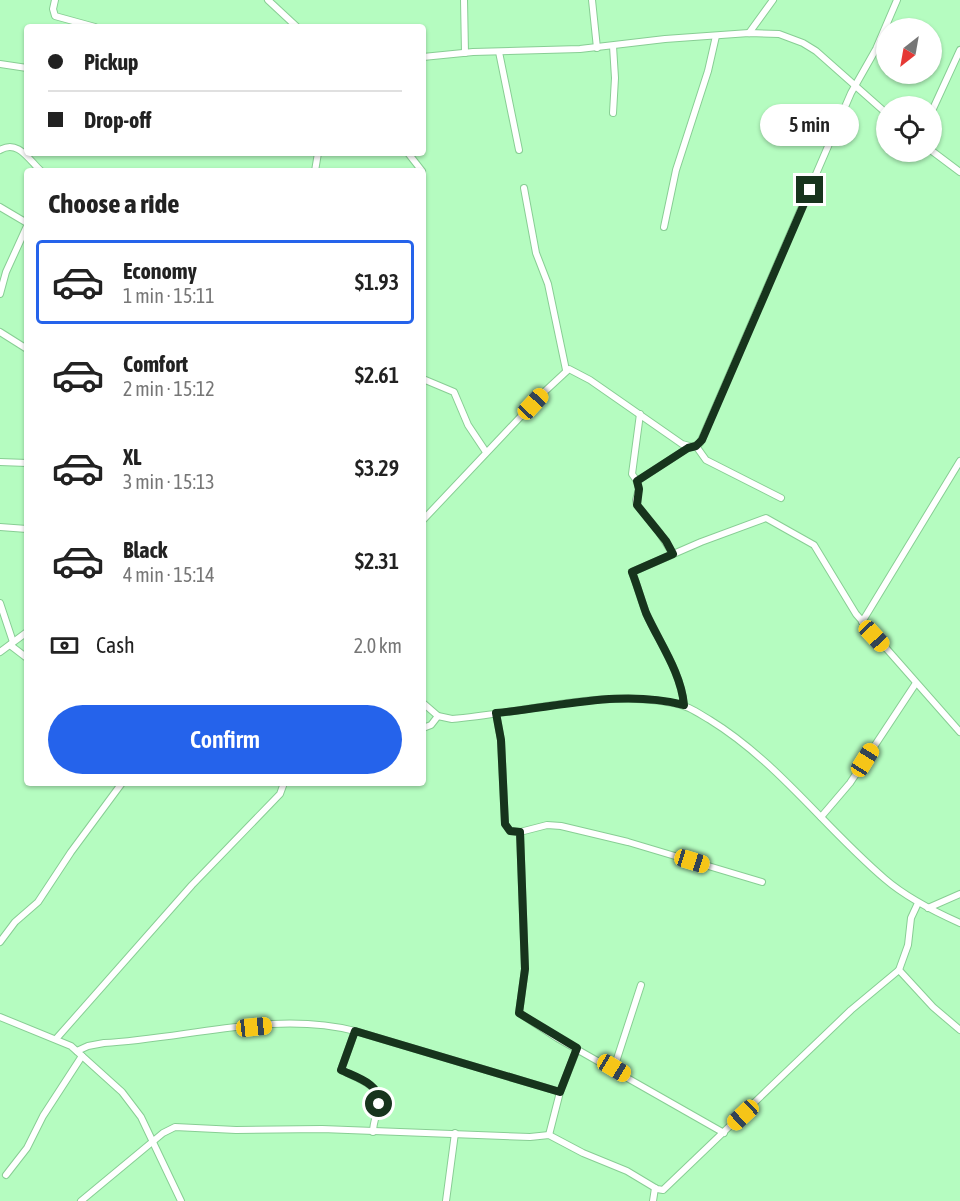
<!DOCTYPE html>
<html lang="en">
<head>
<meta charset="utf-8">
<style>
  :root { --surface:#fff; --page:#f6f6f6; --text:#222; --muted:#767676; --line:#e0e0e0; --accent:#2563eb }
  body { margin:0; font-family:"Asap Condensed",sans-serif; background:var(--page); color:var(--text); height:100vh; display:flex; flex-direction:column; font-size:22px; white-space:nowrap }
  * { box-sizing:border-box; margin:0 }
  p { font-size:20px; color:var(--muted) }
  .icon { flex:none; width:33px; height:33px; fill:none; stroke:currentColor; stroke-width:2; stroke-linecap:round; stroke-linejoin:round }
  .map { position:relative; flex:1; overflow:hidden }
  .details { position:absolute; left:24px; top:168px; width:402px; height:618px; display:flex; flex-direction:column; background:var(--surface); border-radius:6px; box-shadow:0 2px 4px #0004 }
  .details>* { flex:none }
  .hud { position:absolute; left:24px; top:24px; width:402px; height:132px; border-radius:6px; box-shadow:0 2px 4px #0004; display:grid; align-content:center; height:132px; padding:0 24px; background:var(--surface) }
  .needle { width:39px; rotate:211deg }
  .fabs { position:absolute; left:876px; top:18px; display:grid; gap:12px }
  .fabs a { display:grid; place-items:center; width:66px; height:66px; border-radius:50%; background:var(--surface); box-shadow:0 2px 4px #0004; font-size:30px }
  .end { position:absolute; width:27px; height:27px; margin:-14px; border:8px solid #17341d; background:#fff; box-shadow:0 0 0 3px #fff }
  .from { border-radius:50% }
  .bubble { position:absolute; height:42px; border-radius:21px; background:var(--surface); box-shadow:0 2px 4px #0004; font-size:20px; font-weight:600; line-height:42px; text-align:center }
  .car { position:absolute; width:18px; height:36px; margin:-18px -9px; border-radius:8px; box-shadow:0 0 4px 2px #0007; background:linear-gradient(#f5c518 24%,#345 0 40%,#f5c518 0 76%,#345 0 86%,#f5c518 0) }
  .hud b { display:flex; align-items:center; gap:21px; height:57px; font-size:22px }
  .hud b+b { border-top:2px solid var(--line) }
  .hud i { width:15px; height:15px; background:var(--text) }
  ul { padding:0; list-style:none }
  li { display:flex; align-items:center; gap:18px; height:84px; margin:0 12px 9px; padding:0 12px; border:3px solid transparent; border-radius:6px }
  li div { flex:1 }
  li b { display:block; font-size:22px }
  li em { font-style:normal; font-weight:600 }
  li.selected { border-color:var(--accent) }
  li>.icon { width:54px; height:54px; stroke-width:1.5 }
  h2 { padding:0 24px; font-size:27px; line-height:72px }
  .pay { display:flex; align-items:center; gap:15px; height:66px; padding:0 24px; font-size:22px }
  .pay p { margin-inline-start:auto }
  .cta { display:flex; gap:12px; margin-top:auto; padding:12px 24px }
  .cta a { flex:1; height:69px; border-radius:36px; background:var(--accent); color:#fff; font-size:24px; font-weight:600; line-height:69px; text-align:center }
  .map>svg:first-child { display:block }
</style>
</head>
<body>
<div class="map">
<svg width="960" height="1201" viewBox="0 0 960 1201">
  <rect width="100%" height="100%" fill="#b5fcc0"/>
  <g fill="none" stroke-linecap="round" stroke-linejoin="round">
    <defs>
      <g id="minor">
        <path d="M55,0L53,9L55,16L95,27"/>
        <path d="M268,0L297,27"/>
        <path d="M464,0L465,53"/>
        <path d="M592,0L597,48"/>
        <path d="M749,33L773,0"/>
        <path d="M499,52L519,150"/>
        <path d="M423,57L473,52L580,49L665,39L749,33L779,34L803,43L816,51L886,113"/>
        <path d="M0,64L27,68"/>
        <path d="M932,111L960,50"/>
        <path d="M613,113L615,78L613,46"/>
        <path d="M0,150C18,139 29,160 41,171"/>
        <path d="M932,151L960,172"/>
        <path d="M408,153L422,171"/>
        <path d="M315,171L318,153"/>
        <path d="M524,188L536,253L548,284L566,370"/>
        <path d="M0,207L27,223"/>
        <path d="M664,227L676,170L708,71L716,36"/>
        <path d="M0,294L6,272L27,226"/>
        <path d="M0,332L27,349"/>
        <path d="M423,379L454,392L468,425L486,452"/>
        <path d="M696,446L706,460L781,498"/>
        <path d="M0,462L27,463"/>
        <path d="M637,481L632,474L640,414"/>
        <path d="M423,520L542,394L569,369L590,380L682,444L693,447L700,443L851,93L876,49L897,0"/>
        <path d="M0,527L27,529"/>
        <path d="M673,554L659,532L637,505L636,500L639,489L637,481L688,448"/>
        <path d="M0,603L13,642"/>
        <path d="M862,622L960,461"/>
        <path d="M10,645L27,658"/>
        <path d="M0,652L27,632"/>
        <path d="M423,703L438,716L452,719C526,713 599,689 673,703C687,705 698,713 710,720C778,762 825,828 885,879C907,898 933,911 960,923"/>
        <path d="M684,705C681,672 659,642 646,613C641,599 637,585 632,572L701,542L766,518L814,545L856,614L960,732"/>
        <path d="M496,713L501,740L505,824L510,831L520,832L525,969L519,1013L557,1038L724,1133"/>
        <path d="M423,728L431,725L438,716"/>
        <path d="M821,817L850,783L916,683"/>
        <path d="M520,832L547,825L561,826L628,842L762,882"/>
        <path d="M918,903L911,918L908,945L899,970L933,1007L960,1030"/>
        <path d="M928,908L960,894"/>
        <path d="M0,942L15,922L38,902L71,852L122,783"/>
        <path d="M0,1017L71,1046L122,1092L141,1117L181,1201"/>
        <path d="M355,1031L341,1070C354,1077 382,1085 379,1103C378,1113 373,1121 373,1132"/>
        <path d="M56,1039L192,885L280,794L284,783"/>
        <path d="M77,1051L88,1046L104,1043C185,1039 275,1010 355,1031L560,1092"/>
        <path d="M614,1068L641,985"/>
        <path d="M549,1135L560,1092L577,1049"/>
        <path d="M6,1175L27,1148L43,1116L82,1056"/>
        <path d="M81,1201L163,1133L175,1127L236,1130L322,1129L530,1137L549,1135L583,1153L627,1171L657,1189L663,1190L851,1010L899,970"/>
        <path d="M446,1201L455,1133"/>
        <path d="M653,1201L655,1188"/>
      </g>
    </defs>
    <use href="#minor" stroke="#88ce94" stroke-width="8"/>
    <use href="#minor" stroke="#fff" stroke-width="6"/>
  </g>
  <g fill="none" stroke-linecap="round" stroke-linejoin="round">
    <path stroke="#17341d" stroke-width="8" d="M379,1104C382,1084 355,1077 341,1070L355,1031L560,1092L577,1048L519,1013L525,969L520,832L510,831L505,824L501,740L496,713C560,707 621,689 684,705C681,672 659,642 646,613C641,599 637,585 632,572L673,554L666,541L637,505L639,489L637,481L688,448L696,446L702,440L810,190"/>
  </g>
</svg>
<div class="fabs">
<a><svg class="needle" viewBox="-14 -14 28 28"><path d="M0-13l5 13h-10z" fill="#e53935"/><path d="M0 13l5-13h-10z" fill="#767676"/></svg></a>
<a><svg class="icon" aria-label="locate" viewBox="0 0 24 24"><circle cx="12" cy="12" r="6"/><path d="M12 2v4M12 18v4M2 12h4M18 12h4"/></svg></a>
</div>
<i class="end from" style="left:379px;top:1104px"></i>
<i class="end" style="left:810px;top:190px"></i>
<div class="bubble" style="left:760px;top:104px;width:99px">5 min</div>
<i class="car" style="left:533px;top:404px;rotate:43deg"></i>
<i class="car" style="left:874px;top:636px;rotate:137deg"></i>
<i class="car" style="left:865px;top:760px;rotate:32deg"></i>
<i class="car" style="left:692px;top:861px;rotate:107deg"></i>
<i class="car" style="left:254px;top:1027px;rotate:84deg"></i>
<i class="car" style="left:614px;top:1068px;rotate:121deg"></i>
<i class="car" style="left:743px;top:1115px;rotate:227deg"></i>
<div class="hud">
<b><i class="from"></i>Pickup</b>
<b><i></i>Drop-off</b>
</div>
<section class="details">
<h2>Choose a ride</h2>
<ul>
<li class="selected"><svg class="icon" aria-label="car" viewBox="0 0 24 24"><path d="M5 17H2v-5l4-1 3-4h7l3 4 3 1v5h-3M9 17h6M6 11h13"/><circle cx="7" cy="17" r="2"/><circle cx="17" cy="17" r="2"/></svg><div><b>Economy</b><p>1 min · 15:11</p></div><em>$1.93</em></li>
<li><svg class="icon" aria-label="car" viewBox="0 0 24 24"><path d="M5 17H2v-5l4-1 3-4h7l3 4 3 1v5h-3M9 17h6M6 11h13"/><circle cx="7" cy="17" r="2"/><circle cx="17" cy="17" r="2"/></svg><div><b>Comfort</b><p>2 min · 15:12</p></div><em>$2.61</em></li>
<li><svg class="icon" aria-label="car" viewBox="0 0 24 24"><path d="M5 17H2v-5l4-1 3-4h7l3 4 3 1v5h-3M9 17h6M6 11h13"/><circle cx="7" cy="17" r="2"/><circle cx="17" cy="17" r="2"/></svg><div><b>XL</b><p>3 min · 15:13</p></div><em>$3.29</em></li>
<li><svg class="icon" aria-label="car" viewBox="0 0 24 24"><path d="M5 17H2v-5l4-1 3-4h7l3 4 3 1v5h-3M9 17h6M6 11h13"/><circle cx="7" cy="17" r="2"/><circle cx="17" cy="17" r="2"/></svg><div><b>Black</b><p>4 min · 15:14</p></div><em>$2.31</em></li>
</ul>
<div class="pay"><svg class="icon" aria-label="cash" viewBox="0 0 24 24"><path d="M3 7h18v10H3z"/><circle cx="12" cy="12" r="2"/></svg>Cash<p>2.0 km</p></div>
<div class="cta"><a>Confirm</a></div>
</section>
</div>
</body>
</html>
